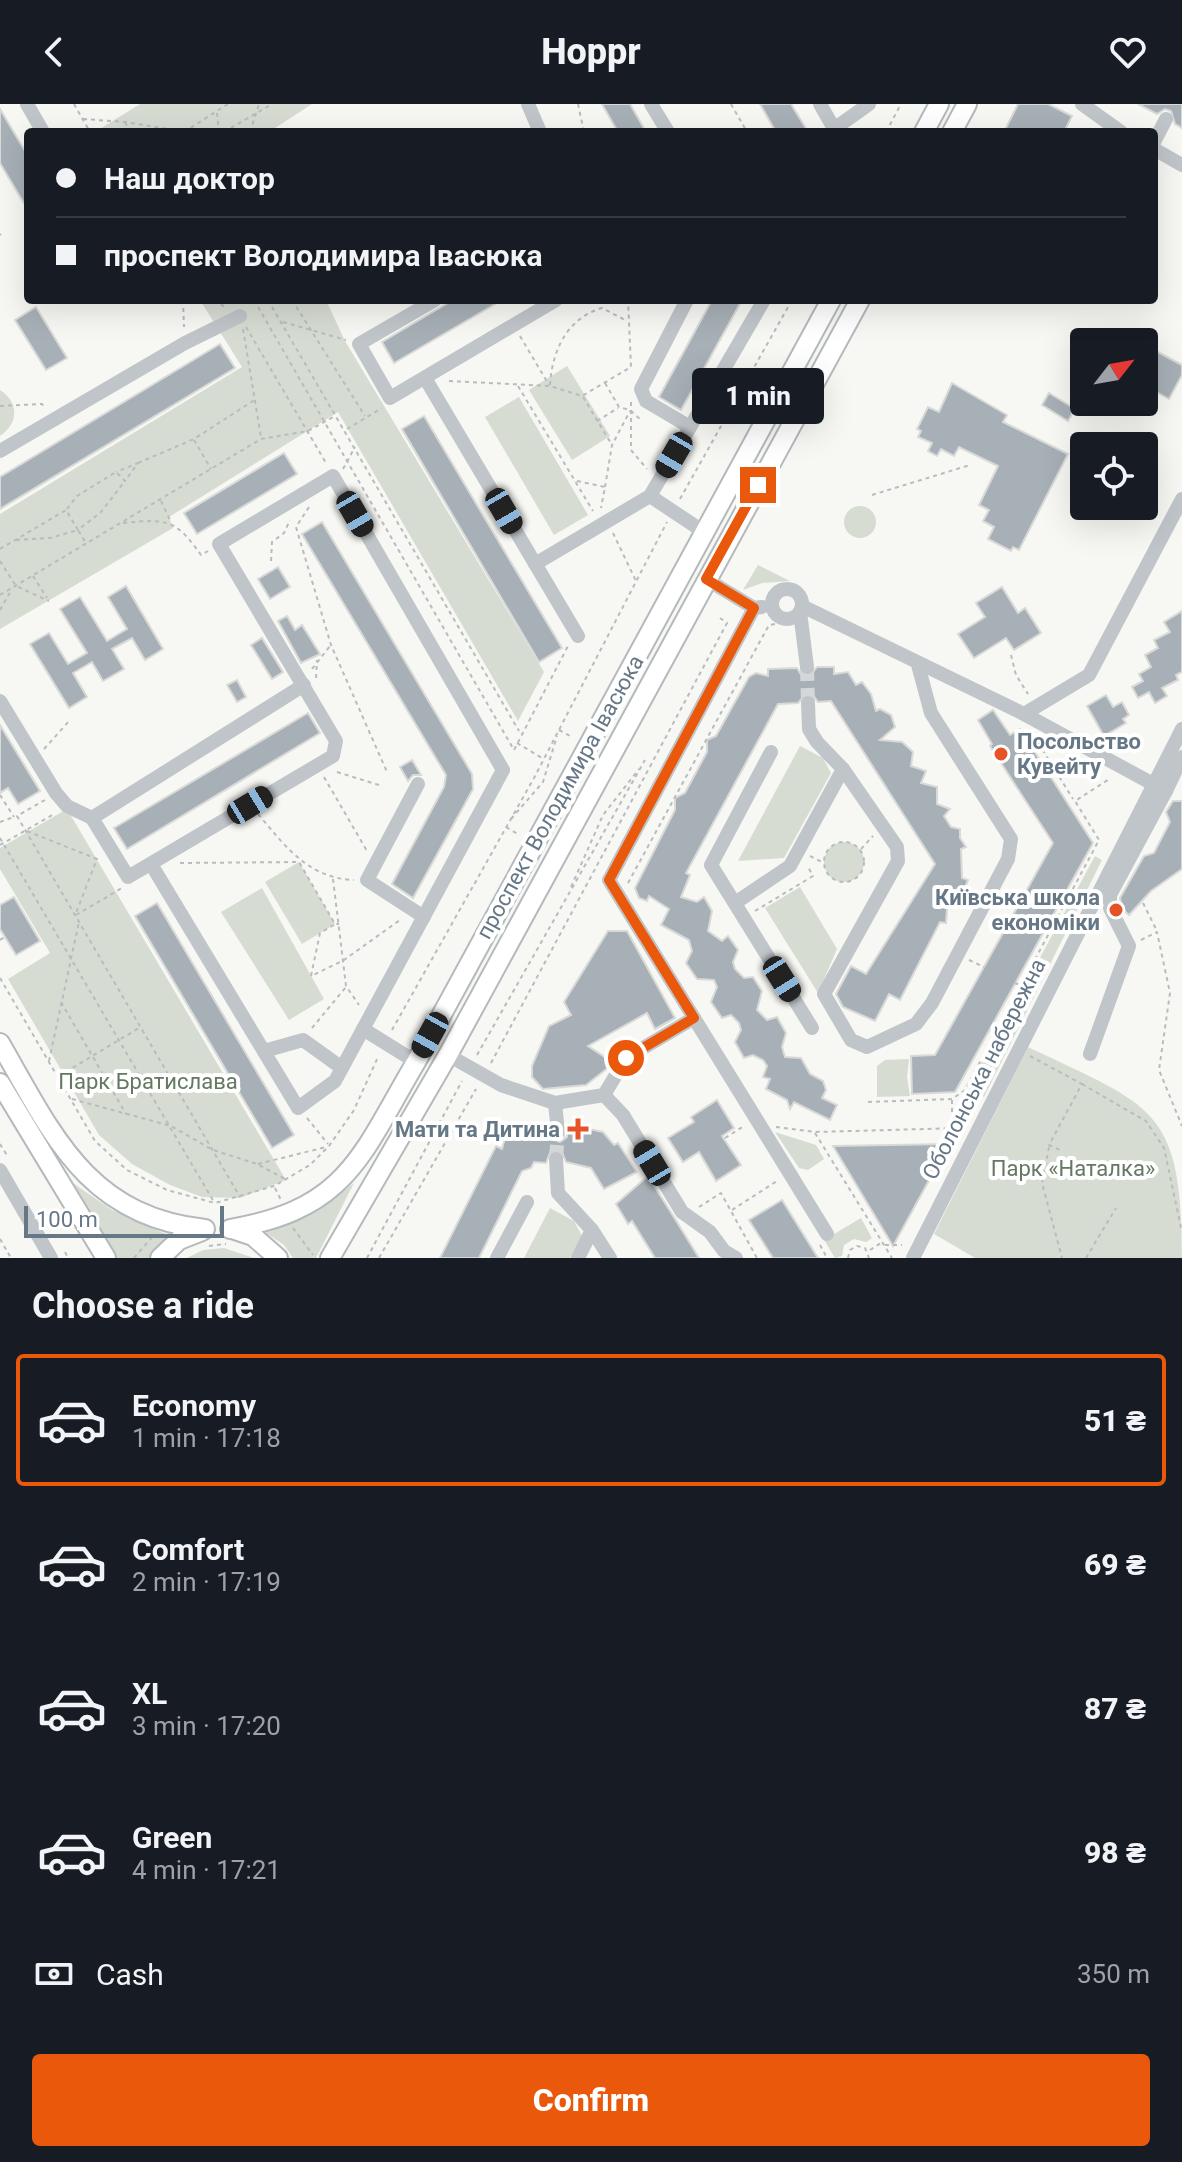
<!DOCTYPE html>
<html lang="en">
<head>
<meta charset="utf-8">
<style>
  :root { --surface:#171b24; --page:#242831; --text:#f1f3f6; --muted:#9ea1a6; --line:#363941; --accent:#ea580c }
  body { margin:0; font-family:Roboto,sans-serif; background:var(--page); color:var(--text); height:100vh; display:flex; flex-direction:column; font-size:30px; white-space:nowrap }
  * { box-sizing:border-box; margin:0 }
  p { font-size:26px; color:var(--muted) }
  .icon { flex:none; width:44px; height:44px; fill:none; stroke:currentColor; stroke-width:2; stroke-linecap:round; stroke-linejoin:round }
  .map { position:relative; height:1154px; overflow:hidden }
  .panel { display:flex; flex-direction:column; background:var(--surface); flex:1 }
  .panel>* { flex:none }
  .guide { position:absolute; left:24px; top:24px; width:1134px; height:176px; border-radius:8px; box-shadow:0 8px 32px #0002; display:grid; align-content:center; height:176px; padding:0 32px; background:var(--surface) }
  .needle { width:52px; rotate:59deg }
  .fabs { position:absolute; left:1070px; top:224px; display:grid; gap:16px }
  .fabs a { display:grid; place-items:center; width:88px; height:88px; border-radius:8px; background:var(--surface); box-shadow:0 8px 32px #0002; font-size:40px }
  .scale { position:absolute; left:24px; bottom:20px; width:200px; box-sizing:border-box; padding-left:8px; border:4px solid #667786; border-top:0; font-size:22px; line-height:28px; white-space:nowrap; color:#667786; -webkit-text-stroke:6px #fff; paint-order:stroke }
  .end { position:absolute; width:36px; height:36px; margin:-18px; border:10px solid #ea580c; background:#fff; box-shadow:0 0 0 4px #fff }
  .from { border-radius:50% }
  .bubble { position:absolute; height:56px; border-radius:8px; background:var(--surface); box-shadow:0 8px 32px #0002; font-size:26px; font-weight:800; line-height:56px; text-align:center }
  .car { position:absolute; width:24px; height:48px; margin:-24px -12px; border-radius:10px; box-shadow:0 0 6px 2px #0007; background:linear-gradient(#222 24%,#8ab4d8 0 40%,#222 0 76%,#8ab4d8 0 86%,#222 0) }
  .guide b { display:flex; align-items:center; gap:28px; height:76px; font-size:30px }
  .guide b+b { border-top:2px solid var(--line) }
  .guide i { width:20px; height:20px; background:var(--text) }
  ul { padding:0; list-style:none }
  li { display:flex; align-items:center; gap:24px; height:132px; margin:0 16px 12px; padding:0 16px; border:4px solid transparent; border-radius:8px }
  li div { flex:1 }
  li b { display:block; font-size:30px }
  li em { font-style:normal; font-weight:800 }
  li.selected { border-color:var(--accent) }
  li>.icon { width:72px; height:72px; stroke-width:1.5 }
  h2 { padding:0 32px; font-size:36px; line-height:96px }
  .pay { display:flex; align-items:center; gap:20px; height:88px; padding:0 32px; font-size:30px }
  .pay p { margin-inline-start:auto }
  .action { display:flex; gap:16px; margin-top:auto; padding:16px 32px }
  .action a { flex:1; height:92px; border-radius:8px; background:var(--accent); color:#fff; font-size:32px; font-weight:800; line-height:92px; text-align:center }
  header { display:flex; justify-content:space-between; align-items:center; height:104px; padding:0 32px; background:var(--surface); font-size:36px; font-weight:800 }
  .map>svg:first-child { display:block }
</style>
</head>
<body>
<header><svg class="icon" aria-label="back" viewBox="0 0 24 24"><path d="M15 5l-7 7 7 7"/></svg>Hoppr<svg class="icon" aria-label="heart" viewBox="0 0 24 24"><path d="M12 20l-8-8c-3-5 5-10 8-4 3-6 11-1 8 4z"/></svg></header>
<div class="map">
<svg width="1182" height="1154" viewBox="0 0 1182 1154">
  <rect width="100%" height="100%" fill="#f7f7f4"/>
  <g fill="#d7dcd3">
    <path d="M140,0H312L269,28H95Z"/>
    <path d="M200,196H326L345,237L544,568L518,617L338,308L169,413L173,424L0,525V410L242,263Z"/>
    <path d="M567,262L610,332L572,356L529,286Z"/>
    <path d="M0,286C19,298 19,319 0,332Z"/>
    <path d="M519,293L588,411L554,431L485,313Z"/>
    <circle cx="860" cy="418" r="16"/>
    <path d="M758,461L790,477L762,479L743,486Z"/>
    <path d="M800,642L823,654L831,669L784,754L738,757Z"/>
    <path d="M67,705L286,1076L240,1094L202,1093L170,1081L132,1060L99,1031L8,875L50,849L0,765V744Z"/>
    <circle cx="844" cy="758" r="20"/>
    <path d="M1095,752L1102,756L984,993L969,985Z"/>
    <path d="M299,758L335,820L302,840L265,778Z"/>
    <path d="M800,783L837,845L818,889L765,804Z"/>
    <path d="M262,784L324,895L289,916L221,808Z"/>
    <path d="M1028,943C1154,1003 1182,1004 1182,1154H975L934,1130Z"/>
    <path d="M909,955L907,973L910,992L877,993V962L885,956Z"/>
    <path d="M775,1028L816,1041L824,1055L808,1066L799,1064Z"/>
    <path d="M73,1079L112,1106L172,1133L150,1154H116Z"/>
    <path d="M354,1079L316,1154H293L284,1141L266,1129C300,1117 326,1102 354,1079Z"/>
    <path d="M550,1104L574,1117L582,1132L570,1154H524Z"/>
    <path d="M861,1114L872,1134L866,1138L854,1135L844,1141L842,1152L835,1154L824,1136Z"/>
    <path d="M224,1144L254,1154H187L203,1146Z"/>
  </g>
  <g fill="#a7b0b6" stroke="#d9d9d7" stroke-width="2">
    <path d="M602,0H630L646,28H618Z"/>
    <path d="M760,0H791L808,28H776Z"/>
    <path d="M1018,0H1048L1072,12L1064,28H1004Z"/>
    <path d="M1138,0H1182V24L1175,20L1171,7L1165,5L1157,10Z"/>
    <path d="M0,5L28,52V106L0,59Z"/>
    <path d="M453,196H502L394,259L382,238Z"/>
    <path d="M712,196H742L681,306L659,293Z"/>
    <path d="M36,203L67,254L46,266L15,216Z"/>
    <path d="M220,240L235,264L0,405V373Z"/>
    <path d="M1154,246L1182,261V271L1169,295L1144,281V265Z"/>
    <path d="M952,279L1007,311L1003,318L1068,350L1019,446L1013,443L1011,447L988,435L994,423L983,417L989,406L979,401L998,362L959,343L954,352L941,345L937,352L928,347L932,339L918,333L921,327L917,325L928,303L939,308Z"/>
    <path d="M1049,289L1075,305L1068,317L1042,301Z"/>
    <path d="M424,312L562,544L539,558L402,325Z"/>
    <path d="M284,349L297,370L197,430L184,409Z"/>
    <path d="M322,418L472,670L473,685L413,794L392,780L444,683L446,671L302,430Z"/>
    <path d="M278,463L290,483L270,495L258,475Z"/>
    <path d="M126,482L163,545L145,556L132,534L112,545L124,565L103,577L92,558L73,569L87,593L69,604L30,540L49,529L68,560L87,549L60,505L80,493L107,537L127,525L108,493Z"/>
    <path d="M1002,483L1018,509L1025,504L1041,529L1014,546L1006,534L974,554L958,530L985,513L976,499Z"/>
    <path d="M1182,507V568L1176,571L1178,576L1162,584L1167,592L1155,599L1149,588L1138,594L1132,583L1143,577L1139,570L1151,563L1145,551L1158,544L1154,536L1170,528L1164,518Z"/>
    <path d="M287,512L295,526L302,521L320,550L301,559L278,517Z"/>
    <path d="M262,534L283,568L272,575L251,541Z"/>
    <path d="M817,563H834V570L848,568L856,581L862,578L871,590L876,607L880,605L891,611L895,623L880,636L902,638L913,648L911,662L926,667L921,679L937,683V700L950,705L944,712L951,723L960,725V734L966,743L961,745L962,774L968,776L962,791L947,805L946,819L940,818L900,896L889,890L875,917L843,903L836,890L851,862L866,870L935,760L831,597L818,598L813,591L807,589L798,599L778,600L686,769L690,771L681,793L697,798L704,793L712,807L708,827L722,837L728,832L738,846L733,858L735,865L744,874L753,873L762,887L757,906L767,916L777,913L786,929L782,943L785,953L801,954L810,970L823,977L826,986L822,994L837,1001L830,1016L794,998L790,1005L787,996L766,985L770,975L763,973L767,962L763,956L753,951L744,954L735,938L741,926L739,919L731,911L722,914L711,898L717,883L714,876L697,875L686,859L692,847L689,836L661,821L669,805L649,792L647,797L639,794L635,784L675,706V694L685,689L707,648V636L716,632L749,573L756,569L768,572V565L797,564L802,572L809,573Z"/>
    <path d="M237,576L246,593L237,598L227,581Z"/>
    <path d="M1106,591L1113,603L1122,598L1129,611L1123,615L1126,619L1104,632L1087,602Z"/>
    <path d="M993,606L1010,631L1020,625L1093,739L955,988L912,990L911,952L935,951L1053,739L990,642L992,640L978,616Z"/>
    <path d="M308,609L320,629L127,745L114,724Z"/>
    <path d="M0,621L40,687L18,700L8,684L0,689Z"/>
    <path d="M412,656L421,671H413L408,677L400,663Z"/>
    <path d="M1173,697H1182V765L1151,787L1129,811L1122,805L1120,794L1144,752L1154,749L1170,718L1166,708Z"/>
    <path d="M14,793L40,837L16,851L0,825V801Z"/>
    <path d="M157,799L294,1031L272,1044L135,812Z"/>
    <path d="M608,827H627L675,914L655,925L647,909L588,942L606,954L609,963L586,981L543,985L532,973V962L549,922L571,911L564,898Z"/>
    <path d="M717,996L734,1024L722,1032L741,1061L716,1077L699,1048L683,1058L668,1034L694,1018L691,1013Z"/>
    <path d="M567,1022H589V1025L603,1028L614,1041L618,1039L637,1068L604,1085L591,1064L566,1058L561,1046H551L546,1059L534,1058L531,1064L522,1067L479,1154H440L496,1042L502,1045L505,1034L523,1024H548L550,1034L560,1038L567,1033Z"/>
    <path d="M949,1040L893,1142L833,1042Z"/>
    <path d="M648,1072L675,1115L699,1154H655L632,1117L628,1120L616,1100Z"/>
    <path d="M782,1096L818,1154H773L749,1116Z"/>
  </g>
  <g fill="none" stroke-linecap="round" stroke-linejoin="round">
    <g stroke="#d3d7d8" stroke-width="14" stroke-dasharray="14 7" stroke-linecap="butt">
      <path d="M807,563L808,599"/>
      <path d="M556,1055L558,1028"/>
    </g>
    <defs>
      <g id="major">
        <path d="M924,28L939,0"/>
        <path d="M952,28L967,0"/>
        <path d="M0,939C53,1031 87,1112 205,1125"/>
        <path d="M0,979L106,1154"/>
        <path d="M230,1125C348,1105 361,1051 416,958L831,196"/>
        <path d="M235,1126L253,1132L278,1154"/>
        <path d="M160,1154L179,1136L202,1127"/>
        <path d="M330,1154L448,951L860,196"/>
      </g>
    </defs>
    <use href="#major" stroke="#b4b9bd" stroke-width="22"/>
    <g stroke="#b8bcbf" stroke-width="2" stroke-dasharray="4 4" stroke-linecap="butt">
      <path d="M74,0L90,28"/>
      <path d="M578,0L584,28"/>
      <path d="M731,0L747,28"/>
      <path d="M217,9L219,28"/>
      <path d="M83,15L125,18L187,28"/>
      <path d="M125,18L130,28"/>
      <path d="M184,28L228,0"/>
      <path d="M224,28L272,0"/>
      <path d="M250,28L259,0"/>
      <path d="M886,28L901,0"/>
      <path d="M0,130L1,131"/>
      <path d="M183,196L184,223"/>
      <path d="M214,196L225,203"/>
      <path d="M254,196L514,646L569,540"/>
      <path d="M268,196L519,627"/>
      <path d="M292,196L365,312"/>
      <path d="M283,218L346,236"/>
      <path d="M246,223L326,359"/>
      <path d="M243,225L261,333"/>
      <path d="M520,232L549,281"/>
      <path d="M449,277L550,282L582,292L631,263L628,196L652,198"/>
      <path d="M605,279L619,303L630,306L641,316"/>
      <path d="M550,281C552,247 567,214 602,204L627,217"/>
      <path d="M518,282L593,407"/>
      <path d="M583,293L612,341"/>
      <path d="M631,298V346L647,365"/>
      <path d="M0,302L42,300L45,304"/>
      <path d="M597,317L618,304"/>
      <path d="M347,325L382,304"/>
      <path d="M194,336L211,365"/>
      <path d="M138,359L194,335L256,295"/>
      <path d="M343,365L355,343"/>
      <path d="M577,377L605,383L601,404"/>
      <path d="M605,383L612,341L630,307"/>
      <path d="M872,391L970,361"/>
      <path d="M680,395L792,196"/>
      <path d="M161,397L170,416"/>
      <path d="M309,403L296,423L331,541L387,668"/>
      <path d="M67,405L77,392L116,368L125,377L138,359L116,368"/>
      <path d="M123,419C166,415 175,414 201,451L208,447"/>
      <path d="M613,429L636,477"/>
      <path d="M16,436L50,434L78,426L86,439"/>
      <path d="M0,445L66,406L78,426L101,408L125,377"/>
      <path d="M0,457L16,482L49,497"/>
      <path d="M271,457L272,438L284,429L290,416"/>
      <path d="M33,472L47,494"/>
      <path d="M0,491L261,335L308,327L335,312"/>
      <path d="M0,506L12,485"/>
      <path d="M1011,551L1016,571L1028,590"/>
      <path d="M312,565L330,542"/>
      <path d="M316,574L317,556"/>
      <path d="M559,626L572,633"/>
      <path d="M1034,632L1073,695"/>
      <path d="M517,639L542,654"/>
      <path d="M44,645L70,616"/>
      <path d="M337,668L382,682"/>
      <path d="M324,673L367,747"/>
      <path d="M0,691L14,713"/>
      <path d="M45,696L17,712L240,1093"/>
      <path d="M258,710C286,743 308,774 354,776"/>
      <path d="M511,715L543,678L557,632"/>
      <path d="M0,718L14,713"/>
      <path d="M506,723L518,730"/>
      <path d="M27,727L97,755L76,809"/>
      <path d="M0,734L214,1098"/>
      <circle cx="844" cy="758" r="20"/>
      <path d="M0,741L54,710"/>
      <path d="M861,745L873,732"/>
      <path d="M810,752L822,758"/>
      <path d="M180,759L299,758L335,820H339"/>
      <path d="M333,775L346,882L359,901"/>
      <path d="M628,779L769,521L787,518"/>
      <path d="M571,783L603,711L639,665"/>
      <path d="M1143,799L1157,827"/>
      <path d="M755,807L813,772L808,763"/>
      <path d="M76,811L122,784"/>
      <path d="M334,821L320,829L311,872L344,856L400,816"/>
      <path d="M0,836L5,833"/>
      <path d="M1141,836L1157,828L1170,889L1159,966L1182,1022"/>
      <path d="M969,856L984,863"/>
      <path d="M0,874L95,1037L127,1066L167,1086L215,1099L274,1082L310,1061L329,1042L354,1006L378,953"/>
      <path d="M1015,879L1032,887"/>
      <path d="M61,898L126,1010"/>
      <path d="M999,923L1012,929"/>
      <path d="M312,924L346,883"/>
      <path d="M392,926L534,674L667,418"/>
      <path d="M477,951L645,656"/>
      <path d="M1030,952L1082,980L1049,1041L1060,1046"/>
      <path d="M49,957L79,818"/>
      <path d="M491,959L727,519L720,514"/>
      <path d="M981,959L993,966"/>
      <path d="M59,972L139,924"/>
      <path d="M1082,980L1146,1017L1164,1044L1182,1128"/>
      <path d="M966,986L978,993"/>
      <path d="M72,995L171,1022L213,1046L257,1060L285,1075"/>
      <path d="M952,996V1024"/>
      <path d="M868,998L952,995L965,986L1099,736L1075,697L1111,674"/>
      <path d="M307,1014L328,1040"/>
      <path d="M776,1023L815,1028L962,1024"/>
      <path d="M815,1029L892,1154"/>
      <path d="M725,1034L744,1022"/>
      <path d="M0,1040L8,1053"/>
      <path d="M1049,1043L1042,1079L1062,1154"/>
      <path d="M258,1060L326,1043"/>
      <path d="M275,1084L281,1096"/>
      <path d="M699,1103L721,1089L757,1154"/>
      <path d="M732,1106L777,1077"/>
      <path d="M293,1124L313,1151"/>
      <path d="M0,1135L11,1154"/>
      <path d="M820,1141L827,1154"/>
      <path d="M885,1141H902"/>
      <path d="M209,1142L226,1140"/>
      <path d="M870,1146L881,1139"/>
      <path d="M65,1148L68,1154"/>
      <path d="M134,1154L154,1131"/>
      <path d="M367,1154L462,977"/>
      <path d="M379,1154L476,985"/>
      <path d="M848,1154L850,1146L857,1142L865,1144L869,1154"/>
      <path d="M1086,1154L1116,1104"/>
    </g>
    <g stroke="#c0c5c9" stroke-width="14">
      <path d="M27,0L43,28"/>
      <path d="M528,0L540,28"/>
      <path d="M651,0L668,28"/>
      <path d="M820,0L836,28"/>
      <path d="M1082,0L1121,28"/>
      <path d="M834,25L869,0"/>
      <path d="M1154,38L1166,15"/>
      <path d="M1154,45L1182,61"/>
      <path d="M435,196L359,240L390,294L556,196"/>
      <path d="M687,196L641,285L646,297L690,323"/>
      <path d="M425,274L578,532"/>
      <path d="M0,347L185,239L240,212"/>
      <path d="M650,392L704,428"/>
      <path d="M535,460L650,392L764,196"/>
      <path d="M706,475L754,504L762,503"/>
      <circle cx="787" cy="500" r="15"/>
      <path d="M802,502L1024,610L1166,687L1110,791V804L1129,842L1090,950"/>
      <path d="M754,504L609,776L827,1130"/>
      <path d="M800,508L807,563"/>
      <path d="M0,597L56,689L67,702L92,714L128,773C196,733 264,692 333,652L336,637L219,440L333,372L503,666L335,977L298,1004L151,760"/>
      <path d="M808,599L809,625L817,638L843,665L897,743L898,757L824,890L851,936L867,943L916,920L932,899L1008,755L1011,735L931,609L918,561"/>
      <path d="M1024,610L1089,571L1182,395"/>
      <path d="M771,648L711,761L812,924"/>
      <path d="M418,680L367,776L424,813"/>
      <path d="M1166,687L1182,653"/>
      <path d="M92,714L304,581"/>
      <path d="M735,799L790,762L843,665"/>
      <path d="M363,925L416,958"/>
      <path d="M264,947L303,936L342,964"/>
      <path d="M448,951L501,981L555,999L604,991L623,1011L682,1108L710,1128L724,1147L736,1154"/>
      <path d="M604,991L626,954L694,914"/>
      <path d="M555,999L558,1028"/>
      <path d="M556,1055L558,1089L592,1126L610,1154"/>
      <path d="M0,1066L51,1154"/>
      <path d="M497,1154L527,1098"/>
      <path d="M578,1154L592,1126"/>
      <path d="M913,1154L1182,625"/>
    </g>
    <use href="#major" stroke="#fff" stroke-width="18"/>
  </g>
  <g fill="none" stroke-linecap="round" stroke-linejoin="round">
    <path stroke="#ea580c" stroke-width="10" d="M626,954L694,914L609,776L754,504L706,475L758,381"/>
  </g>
  <g fill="#e65326" stroke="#fff" stroke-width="3">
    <circle cx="1001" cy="650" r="8"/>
    <circle cx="1116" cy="806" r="8"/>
    <path d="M574 1013h8v8h8v8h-8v8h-8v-8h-8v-8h8z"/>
  </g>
  <g text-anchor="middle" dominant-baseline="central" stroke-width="8" stroke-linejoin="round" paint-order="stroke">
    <g font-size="22" font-weight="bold" fill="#667786" stroke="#fff" text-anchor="end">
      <text x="1017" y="637" text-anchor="start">Посольство<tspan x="1017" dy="25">Кувейту</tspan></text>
      <text x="1100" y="793">Київська школа<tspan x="1100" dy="25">економіки</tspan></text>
      <text x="560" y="1025">Мати та Дитина</text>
    </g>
    <g font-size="22" fill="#667786" stroke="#fff">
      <text transform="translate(560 693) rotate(-61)">проспект Володимира Івасюка</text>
      <text transform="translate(984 965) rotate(-63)">Оболонська набережна</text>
    </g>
    <g font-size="22" fill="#657861" stroke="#fff">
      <text x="148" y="977">Парк Братислава</text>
      <text x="1073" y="1064">Парк «Наталка»</text>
    </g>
  </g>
</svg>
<div class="fabs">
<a><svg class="needle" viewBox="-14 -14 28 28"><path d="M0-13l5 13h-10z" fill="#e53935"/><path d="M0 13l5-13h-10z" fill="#9ea1a6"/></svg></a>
<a><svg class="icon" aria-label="locate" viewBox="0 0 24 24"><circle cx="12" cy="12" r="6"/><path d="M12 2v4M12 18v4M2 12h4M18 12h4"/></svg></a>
</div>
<div class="scale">100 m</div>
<i class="end from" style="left:626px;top:954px"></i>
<i class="end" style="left:758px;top:381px"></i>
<div class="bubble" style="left:692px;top:264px;width:132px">1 min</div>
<i class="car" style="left:674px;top:351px;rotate:210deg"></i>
<i class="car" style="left:504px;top:407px;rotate:150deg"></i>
<i class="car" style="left:355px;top:410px;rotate:150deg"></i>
<i class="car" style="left:250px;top:701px;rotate:59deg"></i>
<i class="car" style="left:782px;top:875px;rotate:148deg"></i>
<i class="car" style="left:430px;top:931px;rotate:209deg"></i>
<i class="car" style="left:652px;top:1059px;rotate:329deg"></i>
<div class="guide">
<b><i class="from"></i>Наш доктор</b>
<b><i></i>проспект Володимира Івасюка</b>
</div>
</div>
<section class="panel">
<h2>Choose a ride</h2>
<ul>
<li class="selected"><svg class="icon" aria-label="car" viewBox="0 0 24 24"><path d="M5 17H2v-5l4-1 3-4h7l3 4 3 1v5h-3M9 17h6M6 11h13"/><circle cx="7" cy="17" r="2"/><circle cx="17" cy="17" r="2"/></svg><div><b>Economy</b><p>1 min · 17:18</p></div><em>51 ₴</em></li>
<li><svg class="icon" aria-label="car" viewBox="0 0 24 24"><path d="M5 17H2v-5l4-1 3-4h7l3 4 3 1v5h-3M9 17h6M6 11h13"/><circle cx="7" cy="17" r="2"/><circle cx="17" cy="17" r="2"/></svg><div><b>Comfort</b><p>2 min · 17:19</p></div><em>69 ₴</em></li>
<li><svg class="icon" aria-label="car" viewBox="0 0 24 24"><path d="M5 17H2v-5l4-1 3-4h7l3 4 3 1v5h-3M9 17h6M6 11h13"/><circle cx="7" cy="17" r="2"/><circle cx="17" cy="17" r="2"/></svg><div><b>XL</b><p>3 min · 17:20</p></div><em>87 ₴</em></li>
<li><svg class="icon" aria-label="car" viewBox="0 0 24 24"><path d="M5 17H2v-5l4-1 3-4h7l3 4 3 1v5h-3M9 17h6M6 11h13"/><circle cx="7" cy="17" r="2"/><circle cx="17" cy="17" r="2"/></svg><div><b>Green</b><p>4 min · 17:21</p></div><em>98 ₴</em></li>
</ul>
<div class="pay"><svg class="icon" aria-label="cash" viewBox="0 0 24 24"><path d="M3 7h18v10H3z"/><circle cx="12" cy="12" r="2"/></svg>Cash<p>350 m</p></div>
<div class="action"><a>Confirm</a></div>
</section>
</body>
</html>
